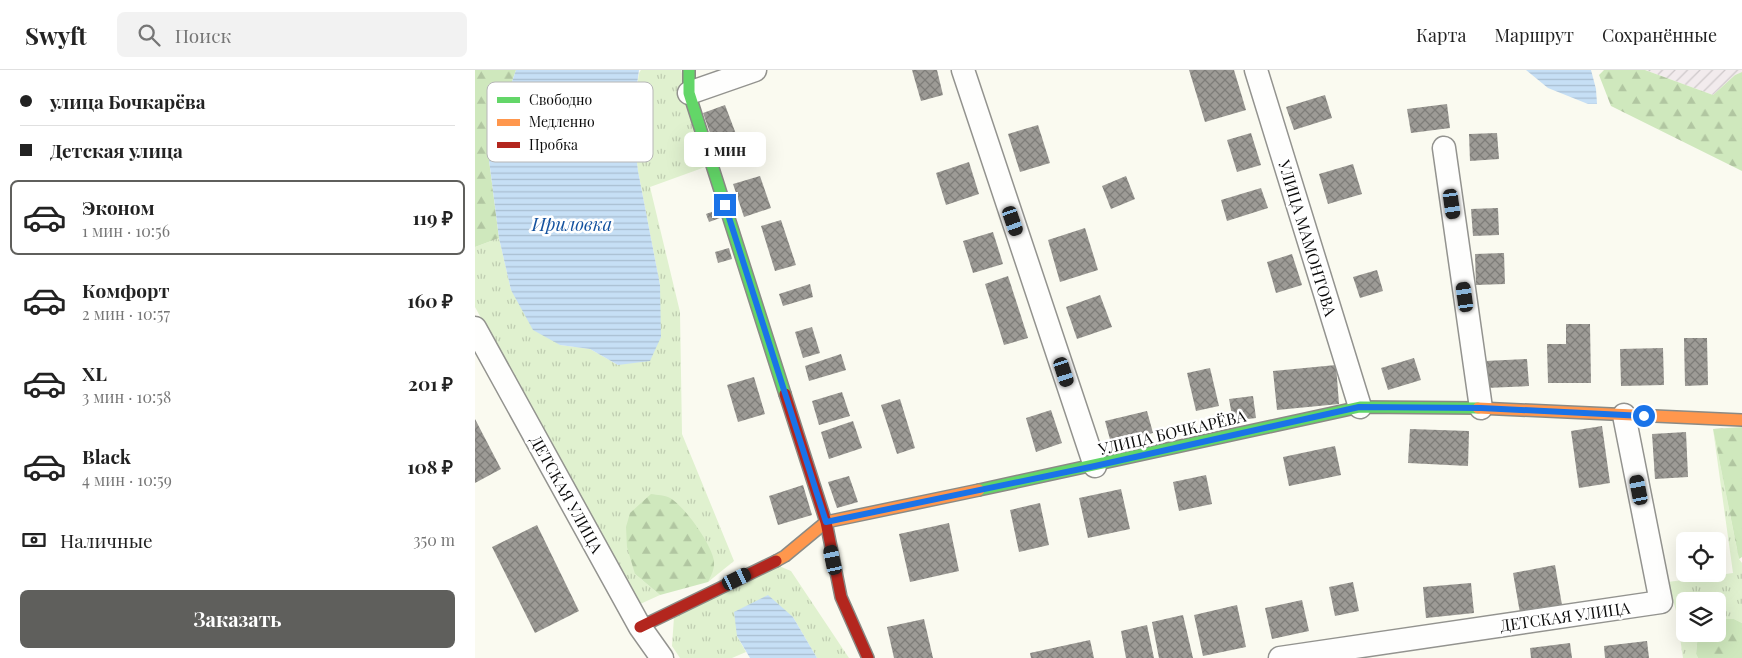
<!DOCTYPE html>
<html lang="ru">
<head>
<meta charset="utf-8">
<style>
  :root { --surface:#fff; --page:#f2f2f2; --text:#222; --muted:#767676; --line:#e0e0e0; --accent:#5f5f5c }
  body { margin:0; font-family:"Playfair Display",serif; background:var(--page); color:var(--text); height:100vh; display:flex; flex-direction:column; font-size:19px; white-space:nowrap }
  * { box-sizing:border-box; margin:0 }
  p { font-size:16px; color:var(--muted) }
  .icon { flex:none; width:28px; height:28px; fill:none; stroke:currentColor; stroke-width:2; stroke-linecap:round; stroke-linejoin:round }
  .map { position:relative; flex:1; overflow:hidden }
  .details { display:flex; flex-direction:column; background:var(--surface); width:475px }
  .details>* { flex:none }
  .banner { display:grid; align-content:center; height:110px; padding:0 20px; background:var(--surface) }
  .buttons { position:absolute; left:1201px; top:462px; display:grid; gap:10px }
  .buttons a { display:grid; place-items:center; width:50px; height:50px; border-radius:8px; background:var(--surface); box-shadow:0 5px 20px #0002; font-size:25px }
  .end { position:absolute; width:22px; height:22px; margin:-11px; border:6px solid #1a73e8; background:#fff; box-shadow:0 0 0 2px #fff }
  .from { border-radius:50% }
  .bubble { position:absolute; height:35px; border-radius:8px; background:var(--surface); box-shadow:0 5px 20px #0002; font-size:16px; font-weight:700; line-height:35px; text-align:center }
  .car { position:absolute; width:15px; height:30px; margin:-15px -8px; border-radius:6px; box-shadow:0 0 4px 1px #0007; background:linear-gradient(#222 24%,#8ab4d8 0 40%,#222 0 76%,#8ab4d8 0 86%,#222 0) }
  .banner b { display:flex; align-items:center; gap:18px; height:48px; font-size:19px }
  .banner b+b { border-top:1px solid var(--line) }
  .banner i { width:12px; height:12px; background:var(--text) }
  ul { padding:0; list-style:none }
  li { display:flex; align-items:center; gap:15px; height:75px; margin:0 10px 8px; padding:0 10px; border:2px solid transparent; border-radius:8px }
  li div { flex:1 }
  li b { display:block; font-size:19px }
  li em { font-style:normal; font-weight:700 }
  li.active { border-color:var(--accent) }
  li>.icon { width:45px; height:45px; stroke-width:1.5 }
  .pay { display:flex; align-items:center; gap:12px; height:55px; padding:0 20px; font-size:19px }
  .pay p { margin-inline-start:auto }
  .primary-button { display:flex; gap:10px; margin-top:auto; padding:10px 20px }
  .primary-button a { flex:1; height:58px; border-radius:8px; background:var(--accent); color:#fff; font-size:20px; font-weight:700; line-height:58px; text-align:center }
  header { display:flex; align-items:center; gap:30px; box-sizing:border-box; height:70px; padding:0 25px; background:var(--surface); border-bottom:1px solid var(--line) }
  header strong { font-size:24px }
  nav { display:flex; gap:28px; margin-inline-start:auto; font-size:18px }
  .search { width:350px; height:45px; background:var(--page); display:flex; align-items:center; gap:12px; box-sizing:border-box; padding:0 18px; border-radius:8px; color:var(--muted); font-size:19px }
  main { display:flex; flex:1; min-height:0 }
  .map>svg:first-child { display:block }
</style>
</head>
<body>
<header>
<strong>Swyft</strong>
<div class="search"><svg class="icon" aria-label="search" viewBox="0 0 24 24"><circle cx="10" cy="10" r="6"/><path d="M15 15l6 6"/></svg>Поиск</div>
<nav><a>Карта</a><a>Маршрут</a><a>Сохранённые</a></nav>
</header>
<main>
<section class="details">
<div class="banner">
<b><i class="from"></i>улица Бочкарёва</b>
<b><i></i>Детская улица</b>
</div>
<ul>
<li class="active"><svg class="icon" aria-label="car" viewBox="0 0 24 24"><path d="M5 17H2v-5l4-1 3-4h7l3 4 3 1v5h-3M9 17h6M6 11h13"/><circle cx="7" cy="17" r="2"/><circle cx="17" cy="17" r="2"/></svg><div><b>Эконом</b><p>1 мин · 10:56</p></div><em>119 ₽</em></li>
<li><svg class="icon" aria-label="car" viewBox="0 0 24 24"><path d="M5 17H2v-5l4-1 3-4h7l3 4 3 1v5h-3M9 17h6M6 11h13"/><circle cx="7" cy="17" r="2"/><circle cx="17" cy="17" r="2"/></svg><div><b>Комфорт</b><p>2 мин · 10:57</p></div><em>160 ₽</em></li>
<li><svg class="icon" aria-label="car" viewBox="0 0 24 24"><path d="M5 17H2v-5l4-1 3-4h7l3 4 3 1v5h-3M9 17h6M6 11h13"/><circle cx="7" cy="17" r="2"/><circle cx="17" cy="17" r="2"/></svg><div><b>XL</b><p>3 мин · 10:58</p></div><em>201 ₽</em></li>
<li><svg class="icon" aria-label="car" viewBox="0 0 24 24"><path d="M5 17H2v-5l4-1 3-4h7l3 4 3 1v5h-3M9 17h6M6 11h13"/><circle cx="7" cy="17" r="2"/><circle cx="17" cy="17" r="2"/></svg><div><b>Black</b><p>4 мин · 10:59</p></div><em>108 ₽</em></li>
</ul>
<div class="pay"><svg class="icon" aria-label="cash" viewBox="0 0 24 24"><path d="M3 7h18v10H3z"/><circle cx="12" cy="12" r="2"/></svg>Наличные<p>350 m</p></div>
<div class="primary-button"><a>Заказать</a></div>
</section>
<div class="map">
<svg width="1267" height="588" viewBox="0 0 1267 588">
  <defs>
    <pattern id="industrial-furrows" width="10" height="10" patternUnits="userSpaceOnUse" patternTransform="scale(1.25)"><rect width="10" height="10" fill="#f2ebed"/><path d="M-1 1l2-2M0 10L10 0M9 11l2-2" fill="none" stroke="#cec8ca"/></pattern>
    <pattern id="grass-tufts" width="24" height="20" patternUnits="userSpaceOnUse" patternTransform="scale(1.25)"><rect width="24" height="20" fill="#e0f1cf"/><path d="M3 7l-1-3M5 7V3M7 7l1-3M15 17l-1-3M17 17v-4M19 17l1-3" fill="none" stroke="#bfcdb1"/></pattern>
    <pattern id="forest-firs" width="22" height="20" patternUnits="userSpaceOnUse" patternTransform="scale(1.25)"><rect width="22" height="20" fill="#cfe8bd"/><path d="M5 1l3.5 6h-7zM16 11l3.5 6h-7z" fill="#b1c6a1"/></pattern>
    <pattern id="water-rules" width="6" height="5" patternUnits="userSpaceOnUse" patternTransform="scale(1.25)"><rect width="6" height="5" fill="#c6dff5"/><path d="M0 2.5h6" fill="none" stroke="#a9bed1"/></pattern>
    <pattern id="building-cross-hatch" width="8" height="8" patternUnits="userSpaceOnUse" patternTransform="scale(1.25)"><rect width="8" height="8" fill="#9d9b96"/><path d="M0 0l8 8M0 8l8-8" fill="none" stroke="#7e7d79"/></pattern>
  </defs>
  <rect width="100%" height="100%" fill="#fafaf0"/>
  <path fill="url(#industrial-furrows)" d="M1170,0H1267V2L1260,5L1238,25Z"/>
  <g fill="url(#grass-tufts)">
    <path d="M166,0H206L233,96L175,117L205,242L207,364L259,491L233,512L160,504L185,525L163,535L0,237V177L24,168L36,220L85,275L115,279L143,295L185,215L163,101L157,51L164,3Z"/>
    <path d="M1238,359L1264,489L1267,493V553L1259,549H1243L1242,531H1210V564H1223L1221,584L1223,588H1208L1201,541L1193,512L1258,503Z"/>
    <path d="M304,496L316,501L374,588H342L318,547L262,566L271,582L257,588H205L197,576L199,547Z"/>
  </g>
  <g fill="url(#forest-firs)">
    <path d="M0,0H41L13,82L24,168L0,177Z"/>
    <path d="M1129,0H1170L1238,25L1260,5L1267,2V101L1136,36L1124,5Z"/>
    <path d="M1267,357V487L1264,489L1238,359Z"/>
    <path d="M176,424C182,425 190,425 195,428C209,436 234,471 238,487C241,496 237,504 233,512L185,525L160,504L152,477L151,457L155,443Z"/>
    <path d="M1243,549H1259L1267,553V588H1223L1221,584L1223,564H1242Z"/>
  </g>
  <g fill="url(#water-rules)">
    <path d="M41,0H164L157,51L163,101L185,215L186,267L175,291L143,295L115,279L85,275L58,260L36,220L24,168L13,82Z"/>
    <path d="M1051,0H1116L1121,19L1122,34H1113L1073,18Z"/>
    <path d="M293,525L318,547L342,588H275L262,566L259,542Z"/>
  </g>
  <g fill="url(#building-cross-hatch)">
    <path d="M437,0H462L468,25L446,31Z"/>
    <path d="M714,0H759L771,40L730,52Z"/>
    <path d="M850,25L857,48L819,60L811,37Z"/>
    <path d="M972,34L975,58L936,63L932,39Z"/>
    <path d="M250,35L264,72L241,80L228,43Z"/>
    <path d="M563,55L575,93L545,102L533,64Z"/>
    <path d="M776,63L786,95L762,102L752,70Z"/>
    <path d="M1022,63L1024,89L995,91L994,64Z"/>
    <path d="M494,92L504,124L471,135L461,103Z"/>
    <path d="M878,94L887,124L853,134L844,104Z"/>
    <path d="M285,106L296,138L269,147L258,114Z"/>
    <path d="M651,106L660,129L636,139L627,116Z"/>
    <path d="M786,118L793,138L752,151L746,130Z"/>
    <path d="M1023,138L1024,165L998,166L996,139Z"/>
    <path d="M242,140L245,148L234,152L231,144Z"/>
    <path d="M306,150L321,195L300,201L286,156Z"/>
    <path d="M610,158L623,200L585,212L573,170Z"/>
    <path d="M518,162L528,194L498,203L488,171Z"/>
    <path d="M254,178L257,189L243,193L240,182Z"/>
    <path d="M1029,183L1030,214L1001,215L1000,184Z"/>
    <path d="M817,184L827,215L801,223L792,192Z"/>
    <path d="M902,200L908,221L885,228L878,207Z"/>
    <path d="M533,206L553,268L529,275L510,214Z"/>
    <path d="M335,214L338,227L308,236L304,224Z"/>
    <path d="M625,225L637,257L602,269L591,237Z"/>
    <path d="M1091,254H1115L1116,313H1073L1072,274H1091Z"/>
    <path d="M337,257L345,283L328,288L320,262Z"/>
    <path d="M1209,268H1232L1233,315L1210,316Z"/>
    <path d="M1188,278L1189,315L1146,316L1145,279Z"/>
    <path d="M366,284L371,300L334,311L330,296Z"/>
    <path d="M939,288L946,310L913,320L906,298Z"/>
    <path d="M1052,289L1054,316L1011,318L1010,291Z"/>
    <path d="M861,295L864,334L802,340L798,301Z"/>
    <path d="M735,298L744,336L721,341L712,303Z"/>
    <path d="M279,307L290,344L263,352L252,315Z"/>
    <path d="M367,322L375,346L344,355L337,331Z"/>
    <path d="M778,326L781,348L758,351L754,329Z"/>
    <path d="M425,329L440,378L422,384L406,335Z"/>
    <path d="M576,340L587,373L561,382L551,348Z"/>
    <path d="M672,341L678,363L636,373L630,351Z"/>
    <path d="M0,349L26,399L0,413Z"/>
    <path d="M378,351L387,378L354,389L346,362Z"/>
    <path d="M1127,356L1135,413L1104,418L1096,361Z"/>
    <path d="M935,359L994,361L993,396L933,393Z"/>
    <path d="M1211,362L1213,407L1180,409L1177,364Z"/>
    <path d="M860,376L866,405L814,416L808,387Z"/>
    <path d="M731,405L737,434L704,441L698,412Z"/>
    <path d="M374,406L383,432L362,438L353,412Z"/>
    <path d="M328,415L337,445L303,455L294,426Z"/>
    <path d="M646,419L655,459L613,468L604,428Z"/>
    <path d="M565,433L574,475L544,482L535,440Z"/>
    <path d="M474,453L484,501L435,512L424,464Z"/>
    <path d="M62,455L104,541L60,563L17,477Z"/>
    <path d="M1080,495L1087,535L1045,543L1038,503Z"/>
    <path d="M878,512L884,541L860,546L854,517Z"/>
    <path d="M996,513L999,543L951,548L948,517Z"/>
    <path d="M827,530L834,561L797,569L790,538Z"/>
    <path d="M762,535L771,577L728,586L719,545Z"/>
    <path d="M708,545L718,588H684L677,552Z"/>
    <path d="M449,549L458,588H419L412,557Z"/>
    <path d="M672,555L679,588H651L646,561Z"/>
    <path d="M615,570L619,588H556L555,583Z"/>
    <path d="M1172,571L1174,588H1130L1129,576Z"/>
    <path d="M1095,573L1097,588H1056L1055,578Z"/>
  </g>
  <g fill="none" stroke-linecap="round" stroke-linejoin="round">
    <defs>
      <g id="street">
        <path d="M488,0L620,396"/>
        <path d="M781,0L885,337"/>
        <path d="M214,23L280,0"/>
        <path d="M969,78L1006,338"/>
        <path d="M0,258L165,557L187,588"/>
        <path d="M805,588L1186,532L1149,345"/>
      </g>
      <g id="fast">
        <path d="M214,0V23L310,324"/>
        <path d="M504,420L885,337L1003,338"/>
      </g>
      <g id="slow">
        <path d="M1003,338L1267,350"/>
        <path d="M301,491L310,486L351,452L504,420"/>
      </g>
      <g id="jam">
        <path d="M310,324L351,452L366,527L393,588"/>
        <path d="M165,557L301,491"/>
      </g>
    </defs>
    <use href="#street" stroke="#93938f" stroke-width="25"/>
    <use href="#fast" stroke="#8a8a85" stroke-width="14"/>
    <use href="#slow" stroke="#8a8a85" stroke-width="14"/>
    <use href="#jam" stroke="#8a8a85" stroke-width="14"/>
    <use href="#street" stroke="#fefefd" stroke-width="22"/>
    <use href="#fast" stroke="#63d668" stroke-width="11"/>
    <use href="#slow" stroke="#ff974d" stroke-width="11"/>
    <use href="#jam" stroke="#b3261e" stroke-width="11"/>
  </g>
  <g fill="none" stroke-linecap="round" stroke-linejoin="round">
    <path stroke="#1a73e8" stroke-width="6" d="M250,135L351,452L620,396L884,337L1006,338L1169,346"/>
  </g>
  <g text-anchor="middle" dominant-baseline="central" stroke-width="5" stroke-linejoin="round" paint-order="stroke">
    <g font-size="16" fill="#0c0c0c" stroke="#fff">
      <text transform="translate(833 168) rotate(73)">УЛИЦА МАМОНТОВА</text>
      <text transform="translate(697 362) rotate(-13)">УЛИЦА БОЧКАРЁВА</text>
      <text transform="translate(92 424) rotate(61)">ДЕТСКАЯ УЛИЦА</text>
      <text transform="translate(1090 546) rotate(-8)">ДЕТСКАЯ УЛИЦА</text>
    </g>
    <g font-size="18" font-style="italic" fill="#14529f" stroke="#fff">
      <text x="97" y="154">Ириловка</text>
    </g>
  </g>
  <rect x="12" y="12" width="166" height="80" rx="8" fill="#fff" stroke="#b6b6b6" stroke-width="1"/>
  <rect x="22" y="27" width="23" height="6" fill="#63d668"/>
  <rect x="22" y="49" width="23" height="7" fill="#ff974d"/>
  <rect x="22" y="72" width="23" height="6" fill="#b3261e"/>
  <g font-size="14" fill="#0c0c0c">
    <text x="54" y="35">Свободно</text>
    <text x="54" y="57">Медленно</text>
    <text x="54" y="80">Пробка</text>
  </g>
</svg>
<div class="buttons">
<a><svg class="icon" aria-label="locate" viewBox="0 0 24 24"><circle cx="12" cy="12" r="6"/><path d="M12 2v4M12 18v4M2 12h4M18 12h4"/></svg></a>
<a><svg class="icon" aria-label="layers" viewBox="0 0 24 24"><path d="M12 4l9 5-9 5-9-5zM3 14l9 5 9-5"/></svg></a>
</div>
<i class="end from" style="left:1169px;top:346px"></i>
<i class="end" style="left:250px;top:135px"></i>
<div class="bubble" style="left:209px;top:62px;width:82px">1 мин</div>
<i class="car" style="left:977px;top:134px;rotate:172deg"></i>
<i class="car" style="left:538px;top:151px;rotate:161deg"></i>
<i class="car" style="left:990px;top:227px;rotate:352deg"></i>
<i class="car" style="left:589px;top:302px;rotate:162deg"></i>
<i class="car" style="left:1164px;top:420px;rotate:349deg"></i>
<i class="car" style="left:358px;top:490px;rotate:348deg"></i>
<i class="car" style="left:262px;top:509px;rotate:64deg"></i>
</div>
</main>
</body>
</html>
